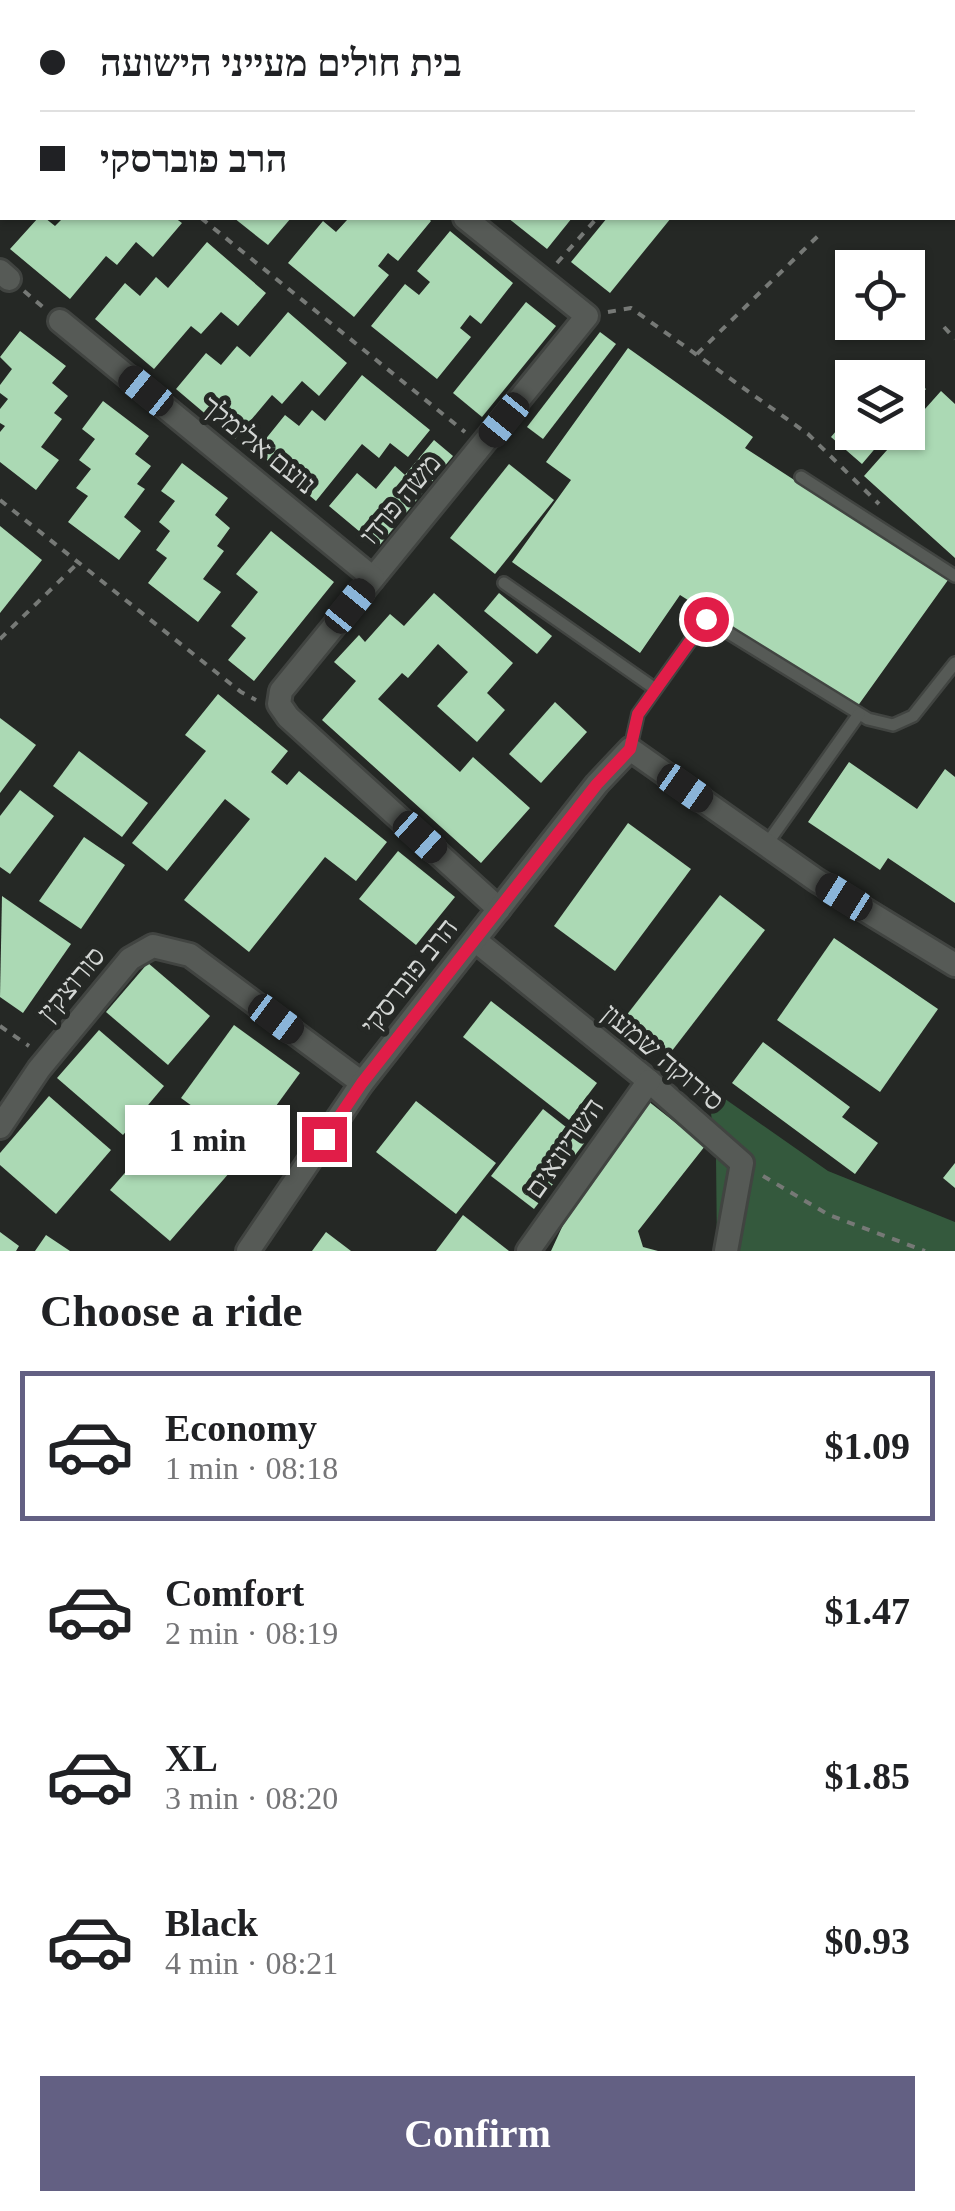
<!DOCTYPE html>
<html lang="en">
<head>
<meta charset="utf-8">
<style>
  :root { --surface:#fff; --page:#f2f2f2; --text:#202124; --muted:#757577; --line:#e0e0e0; --accent:#636083 }
  body { margin:0; font-family:"Times New Roman",Heebo,serif; background:var(--page); color:var(--text); height:100vh; display:flex; flex-direction:column; font-size:38px; white-space:nowrap }
  * { box-sizing:border-box; margin:0 }
  p { font-size:32px; color:var(--muted) }
  .icon { flex:none; width:55px; height:55px; fill:none; stroke:currentColor; stroke-width:2; stroke-linecap:round; stroke-linejoin:round }
  .map { position:relative; height:1251px; overflow:hidden }
  .panel { display:flex; flex-direction:column; background:var(--surface); flex:1 }
  .panel>* { flex:none }
  .top-card { position:absolute; left:0px; top:0px; width:955px; height:220px; box-shadow:0 2px 8px #0004; display:grid; align-content:center; height:220px; padding:0 40px; background:var(--surface) }
  .fabs { position:absolute; left:835px; top:250px; display:grid; gap:20px }
  .fabs a { display:grid; place-items:center; width:90px; height:90px; border-radius:0px; background:var(--surface); box-shadow:0 2px 8px #0004; font-size:50px }
  .end { position:absolute; width:45px; height:45px; margin:-22px; border:12px solid #e11d48; background:#fff; box-shadow:0 0 0 5px #fff }
  .from { border-radius:50% }
  .bubble { position:absolute; height:70px; border-radius:0px; background:var(--surface); box-shadow:0 2px 8px #0004; font-size:32px; font-weight:600; line-height:70px; text-align:center }
  .car { position:absolute; width:30px; height:60px; margin:-30px -15px; border-radius:12px; box-shadow:0 0 8px 2px #0007; background:linear-gradient(#222 24%,#8ab4d8 0 40%,#222 0 76%,#8ab4d8 0 86%,#222 0) }
  .top-card b { display:flex; align-items:center; gap:35px; height:95px; font-size:38px }
  .top-card b+b { border-top:2px solid var(--line) }
  .top-card i { width:25px; height:25px; background:var(--text) }
  ul { padding:0; list-style:none }
  li { display:flex; align-items:center; gap:30px; height:150px; margin:0 20px 15px; padding:0 20px; border:5px solid transparent; border-radius:0px }
  li div { flex:1 }
  li b { display:block; font-size:38px }
  li em { font-style:normal; font-weight:600 }
  li.active { border-color:var(--accent) }
  li>.icon { width:90px; height:90px; stroke-width:1.5 }
  h2 { padding:0 40px; font-size:45px; line-height:120px }
  .primary-button { display:flex; gap:20px; margin-top:auto; padding:20px 40px }
  .primary-button a { flex:1; height:115px; border-radius:0px; background:var(--accent); color:#fff; font-size:40px; font-weight:600; line-height:115px; text-align:center }
  .map>svg:first-child { display:block }
</style>
</head>
<body>
<div class="map">
<svg width="955" height="1251" viewBox="0 0 955 1251">
  <rect width="100%" height="100%" fill="#252825"/>
  <g fill="#34593d">
    <path d="M453,0H761L764,2H456Z"/>
    <path d="M708,1087L828,1171L955,1222V1251H717L716,1156Z"/>
  </g>
  <g fill="#abd9b4">
    <path d="M38,218H45L55,226L63,218H175L182,223L153,257L136,242L117,265L106,256L70,299L10,249Z"/>
    <path d="M234,218H291L268,245Z"/>
    <path d="M345,218H428L431,221L398,261L388,253L378,266L389,275L354,317L288,263L323,221L336,232L347,220Z"/>
    <path d="M508,218H572L547,249Z"/>
    <path d="M607,218H671L610,293L571,262Z"/>
    <path d="M450,231L513,283L481,324L470,315L460,328L471,337L437,379L371,326L405,284L419,295L430,282L417,271Z"/>
    <path d="M207,242L266,293L238,326L221,312L201,334L191,326L154,369L95,319L125,283L140,296L156,277L168,288Z"/>
    <path d="M526,302L556,326L482,417L453,393Z"/>
    <path d="M288,312L347,363L319,396L302,381L282,404L272,395L235,439L176,389L206,353L221,365L237,346L250,357Z"/>
    <path d="M20,331L66,366L52,383L68,396L54,413L62,419L41,447L59,460L36,490L0,462V432L5,426L0,423V409L8,399L0,393V385L12,369L0,357Z"/>
    <path d="M600,332L616,344L543,439L527,427Z"/>
    <path d="M628,348L753,437L745,448L948,580L857,707L680,595L640,653L512,562L571,480L546,462Z"/>
    <path d="M896,362L926,389L908,411V378H883Z"/>
    <path d="M362,375L430,430L408,457L390,443L379,458L362,444L316,501L256,451L285,415L299,426L312,410L325,421Z"/>
    <path d="M941,391L955,404V558L864,476L903,432H908V428Z"/>
    <path d="M103,401L149,436L135,454L151,466L137,484L145,489L124,517L141,531L119,560L68,522L88,496L76,488L91,469L79,460L95,439L82,429Z"/>
    <path d="M852,412V432H889L862,464L831,437Z"/>
    <path d="M434,440L453,456L378,547L329,506L357,473L376,489L395,466L405,475Z"/>
    <path d="M182,463L228,498L215,515L230,528L217,546L224,551L203,579L221,592L198,622L148,583L167,558L156,550L170,531L159,522L175,501L161,491Z"/>
    <path d="M509,464L554,500L495,574L450,538Z"/>
    <path d="M0,526L42,560L0,613Z"/>
    <path d="M271,531L334,582L254,681L228,660L246,638L231,626L258,592L236,574Z"/>
    <path d="M434,593L513,663L487,693L505,710L477,742L437,706L468,672L438,644L408,678L402,673L378,699L460,772L473,757L530,808L481,863L322,720L356,681L334,662L359,635L365,642L390,614L404,626Z"/>
    <path d="M499,593L552,636L537,654L484,611Z"/>
    <path d="M218,694L288,751L271,772L287,785L299,771L387,842L356,881L325,857L249,952L184,900L250,819L225,799L167,871L132,843L206,751L185,735Z"/>
    <path d="M555,702L587,732L541,783L509,754Z"/>
    <path d="M0,718L36,745L0,793Z"/>
    <path d="M79,751L148,803L122,837L53,786Z"/>
    <path d="M849,762L917,809L945,769L955,777V903L888,858L880,870L808,822Z"/>
    <path d="M20,790L54,816L10,874L0,867V816Z"/>
    <path d="M628,823L691,869L615,971L554,926Z"/>
    <path d="M84,837L125,865L81,929L39,901Z"/>
    <path d="M398,851L455,897L416,945L359,899Z"/>
    <path d="M720,895L765,930L668,1056L622,1021Z"/>
    <path d="M2,896L71,944L23,1013L0,997Z"/>
    <path d="M834,938L938,1009L880,1092L777,1020Z"/>
    <path d="M148,963L210,1016L168,1065L106,1012Z"/>
    <path d="M491,1001L597,1083L569,1120L463,1037Z"/>
    <path d="M234,1025L300,1073L247,1146L181,1098Z"/>
    <path d="M99,1030L164,1086L123,1135L57,1078Z"/>
    <path d="M763,1042L850,1107L842,1117L878,1143L855,1174L732,1083Z"/>
    <path d="M49,1096L111,1150L56,1214L0,1165V1153Z"/>
    <path d="M416,1101L496,1163L456,1214L376,1152Z"/>
    <path d="M648,1101L705,1146L638,1231L643,1247L658,1251H551L581,1186Z"/>
    <path d="M543,1109L585,1142L534,1209L491,1176Z"/>
    <path d="M170,1121L230,1172L170,1241L110,1190Z"/>
    <path d="M955,1163V1188L943,1178Z"/>
    <path d="M463,1215L509,1251H436Z"/>
    <path d="M0,1232L19,1246L16,1251H0Z"/>
    <path d="M326,1232L351,1251H312Z"/>
    <path d="M46,1235L70,1251H35Z"/>
  </g>
  <g fill="none" stroke-linecap="round" stroke-linejoin="round">
    <defs>
      <g id="lane">
        <path d="M801,477L955,576"/>
        <path d="M504,583L654,688"/>
        <path d="M630,749L638,714L706,619L868,719L893,725L913,716L955,663"/>
        <path d="M766,845L859,714"/>
      </g>
      <g id="street">
        <path d="M196,0L199,2"/>
        <path d="M465,218L587,316L281,691L279,704L288,717L499,909"/>
        <path d="M0,271L9,279"/>
        <path d="M60,321L373,578"/>
        <path d="M476,941L649,1081L742,1163L726,1251"/>
        <path d="M0,1127L39,1069L130,959L153,946L190,955L362,1083"/>
        <path d="M248,1251L362,1083L597,784L630,749L816,880L955,965"/>
        <path d="M528,1251L649,1081"/>
      </g>
      <g id="highway">
        <path d="M784,0L786,2"/>
        <path d="M910,0L913,2"/>
        <path d="M952,41L955,44"/>
        <path d="M952,161L955,164"/>
      </g>
    </defs>
    <use href="#lane" stroke="#414441" stroke-width="16"/>
    <use href="#street" stroke="#414441" stroke-width="28"/>
    <use href="#highway" stroke="#414441" stroke-width="35"/>
    <g stroke="#767976" stroke-width="4" stroke-dasharray="8 8" stroke-linecap="butt">
      <path d="M553,0L558,2"/>
      <path d="M0,56L2,58"/>
      <path d="M201,218L465,432"/>
      <path d="M557,263L597,218"/>
      <path d="M24,291L44,308"/>
      <path d="M608,312L631,308L808,434L879,504"/>
      <path d="M944,327L955,339"/>
      <path d="M697,354L819,235"/>
      <path d="M0,500L241,692L256,700"/>
      <path d="M0,639L78,563"/>
      <path d="M0,1026L29,1046"/>
      <path d="M763,1176L829,1215L925,1251"/>
    </g>
    <use href="#lane" stroke="#565a56" stroke-width="11"/>
    <use href="#street" stroke="#565a56" stroke-width="22"/>
    <use href="#highway" stroke="#887ad2" stroke-width="30"/>
  </g>
  <g fill="none" stroke-linecap="round" stroke-linejoin="round">
    <path stroke="#e11d48" stroke-width="12" d="M324,1139L362,1083L597,784L630,749L638,714L706,619"/>
  </g>
  <g text-anchor="middle" dominant-baseline="central" stroke-width="10" stroke-linejoin="round" paint-order="stroke">
    <g font-size="28" fill="#d3d6d4" stroke="#252825">
      <text transform="translate(259 445) rotate(39)">נועם אלימלך</text>
      <text transform="translate(400 499) rotate(-50)">משה פרדו</text>
      <text transform="translate(409 976) rotate(-52)">הרב פוברסקי</text>
      <text transform="translate(71 984) rotate(-50)">סורוצקין</text>
      <text transform="translate(663 1057) rotate(40)">סירוקה שמעון</text>
      <text transform="translate(564 1148) rotate(-55)">השריונאים</text>
    </g>
  </g>
</svg>
<div class="fabs">
<a><svg class="icon" aria-label="locate" viewBox="0 0 24 24"><circle cx="12" cy="12" r="6"/><path d="M12 2v4M12 18v4M2 12h4M18 12h4"/></svg></a>
<a><svg class="icon" aria-label="layers" viewBox="0 0 24 24"><path d="M12 4l9 5-9 5-9-5zM3 14l9 5 9-5"/></svg></a>
</div>
<i class="end from" style="left:706px;top:619px"></i>
<i class="end" style="left:324px;top:1139px"></i>
<div class="bubble" style="left:125px;top:1105px;width:165px">1 min</div>
<i class="car" style="left:146px;top:391px;rotate:309deg"></i>
<i class="car" style="left:504px;top:420px;rotate:219deg"></i>
<i class="car" style="left:350px;top:606px;rotate:39deg"></i>
<i class="car" style="left:685px;top:788px;rotate:125deg"></i>
<i class="car" style="left:420px;top:837px;rotate:132deg"></i>
<i class="car" style="left:844px;top:897px;rotate:302deg"></i>
<i class="car" style="left:276px;top:1019px;rotate:127deg"></i>
<div class="top-card">
<b><i class="from"></i>בית חולים מעייני הישועה</b>
<b><i></i>הרב פוברסקי</b>
</div>
</div>
<section class="panel">
<h2>Choose a ride</h2>
<ul>
<li class="active"><svg class="icon" aria-label="car" viewBox="0 0 24 24"><path d="M5 17H2v-5l4-1 3-4h7l3 4 3 1v5h-3M9 17h6M6 11h13"/><circle cx="7" cy="17" r="2"/><circle cx="17" cy="17" r="2"/></svg><div><b>Economy</b><p>1 min · 08:18</p></div><em>$1.09</em></li>
<li><svg class="icon" aria-label="car" viewBox="0 0 24 24"><path d="M5 17H2v-5l4-1 3-4h7l3 4 3 1v5h-3M9 17h6M6 11h13"/><circle cx="7" cy="17" r="2"/><circle cx="17" cy="17" r="2"/></svg><div><b>Comfort</b><p>2 min · 08:19</p></div><em>$1.47</em></li>
<li><svg class="icon" aria-label="car" viewBox="0 0 24 24"><path d="M5 17H2v-5l4-1 3-4h7l3 4 3 1v5h-3M9 17h6M6 11h13"/><circle cx="7" cy="17" r="2"/><circle cx="17" cy="17" r="2"/></svg><div><b>XL</b><p>3 min · 08:20</p></div><em>$1.85</em></li>
<li><svg class="icon" aria-label="car" viewBox="0 0 24 24"><path d="M5 17H2v-5l4-1 3-4h7l3 4 3 1v5h-3M9 17h6M6 11h13"/><circle cx="7" cy="17" r="2"/><circle cx="17" cy="17" r="2"/></svg><div><b>Black</b><p>4 min · 08:21</p></div><em>$0.93</em></li>
</ul>
<div class="primary-button"><a>Confirm</a></div>
</section>
</body>
</html>
